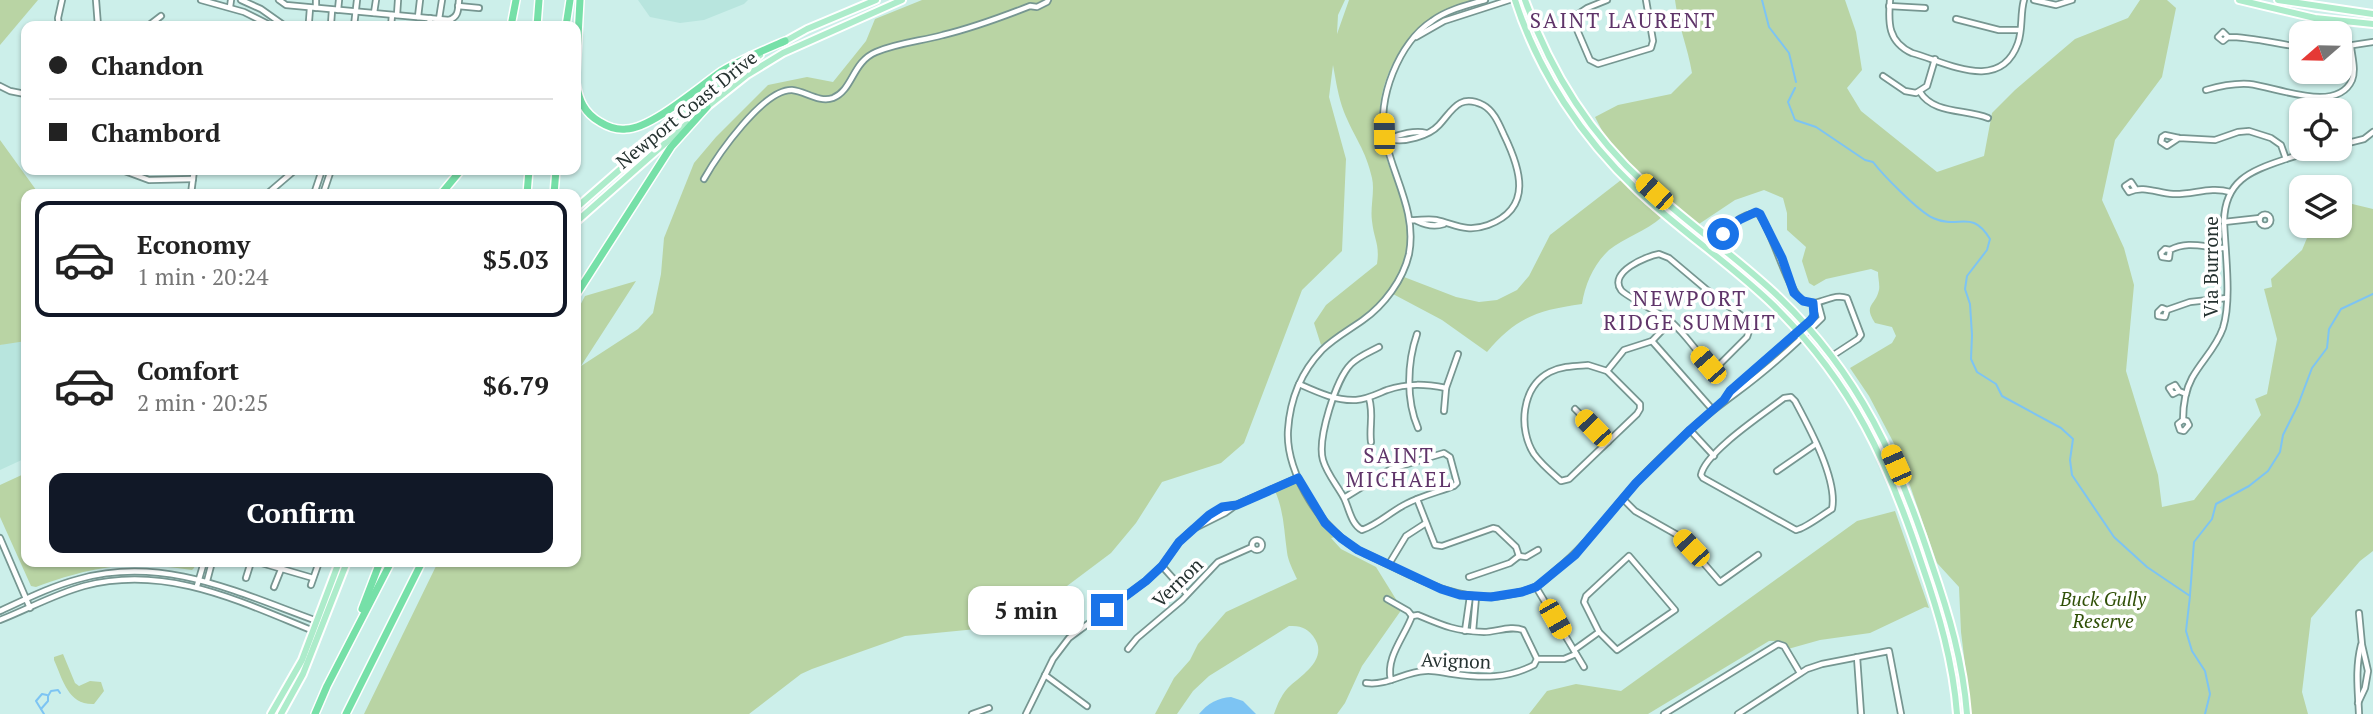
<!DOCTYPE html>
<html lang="en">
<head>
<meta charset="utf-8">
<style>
  :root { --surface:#fff; --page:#f2f2f2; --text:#222; --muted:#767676; --line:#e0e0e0; --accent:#111827 }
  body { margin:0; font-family:"PT Serif",serif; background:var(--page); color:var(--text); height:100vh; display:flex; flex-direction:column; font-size:26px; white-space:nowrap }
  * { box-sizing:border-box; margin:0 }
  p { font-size:23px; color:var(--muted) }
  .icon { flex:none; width:38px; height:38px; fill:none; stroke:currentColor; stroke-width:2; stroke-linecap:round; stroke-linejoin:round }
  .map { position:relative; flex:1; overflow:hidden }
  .panel { position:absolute; left:21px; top:189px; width:560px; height:378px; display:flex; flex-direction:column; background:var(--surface); border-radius:14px; box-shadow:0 2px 5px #0004 }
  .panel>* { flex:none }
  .guide { position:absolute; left:21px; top:21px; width:560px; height:154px; border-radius:14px; box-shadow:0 2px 5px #0004; display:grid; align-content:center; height:154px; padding:0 28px; background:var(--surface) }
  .needle { width:46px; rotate:250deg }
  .buttons { position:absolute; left:2289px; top:21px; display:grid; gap:14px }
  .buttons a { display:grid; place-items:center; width:63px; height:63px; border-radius:14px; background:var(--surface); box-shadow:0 2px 5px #0004; font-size:35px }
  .end { position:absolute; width:32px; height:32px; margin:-16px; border:9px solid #1a73e8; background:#fff; box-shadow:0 0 0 4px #fff }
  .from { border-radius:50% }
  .bubble { position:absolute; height:49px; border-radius:14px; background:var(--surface); box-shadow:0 2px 5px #0004; font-size:23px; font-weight:700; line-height:49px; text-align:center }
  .car { position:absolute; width:21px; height:42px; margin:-21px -10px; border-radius:9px; box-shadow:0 0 5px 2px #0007; background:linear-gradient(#f5c518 24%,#345 0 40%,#f5c518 0 76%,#345 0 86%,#f5c518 0) }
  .guide b { display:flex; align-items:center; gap:24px; height:66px; font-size:26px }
  .guide b+b { border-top:2px solid var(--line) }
  .guide i { width:18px; height:18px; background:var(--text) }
  ul { padding:12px 0 0; list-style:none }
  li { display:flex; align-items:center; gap:21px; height:116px; margin:0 14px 10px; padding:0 14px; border:4px solid transparent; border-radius:14px }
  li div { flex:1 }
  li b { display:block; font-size:26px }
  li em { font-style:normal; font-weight:700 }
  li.active { border-color:var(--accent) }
  li>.icon { width:63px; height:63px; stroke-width:1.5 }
  .action { display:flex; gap:14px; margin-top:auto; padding:14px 28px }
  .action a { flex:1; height:80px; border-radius:14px; background:var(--accent); color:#fff; font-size:28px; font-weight:700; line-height:80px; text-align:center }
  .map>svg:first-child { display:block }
</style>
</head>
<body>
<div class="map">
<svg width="2373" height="714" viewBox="0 0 2373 714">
  <rect width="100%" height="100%" fill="#ccefea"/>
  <g fill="#b8e5de">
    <path d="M638,0H748L744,4L704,20L680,23L650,17Z"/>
    <path d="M15,341H26V458L0,470V345Z"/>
  </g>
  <g fill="#b9d4a4">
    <path d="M0,0H38L0,45Z"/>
    <path d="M922,0H1345L1338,15L1337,34L1349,0H1480C1465,6 1448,10 1435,18C1395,40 1373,94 1381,138C1391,186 1422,222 1399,273C1384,307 1351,326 1321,345L1314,323L1326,305L1377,264C1380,244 1374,240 1372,221C1370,207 1375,191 1372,178C1366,150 1354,137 1344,112C1338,96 1336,81 1333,65L1329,97L1346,159L1342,251L1302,290L1244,443L1221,463L1162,482L1136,523L1111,553L1059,592L997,627L905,636L812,669L801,674L749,714H364L438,562H576V313L585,296L636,281L581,366L638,329L653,313L661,274L664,238L694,163L716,137L768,85L807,77L833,82L866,41L875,19Z"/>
    <path d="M1675,0H1845L1856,32L1862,70L1847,88L1861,111L1937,172L1984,156L1992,113L2015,90L2075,39L2128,18L2140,0H2167L2176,8L2162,77L2115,140L2102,200L2124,248L2134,285L2126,371L2158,475L2162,507L2194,500L2261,415L2255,399L2267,394L2277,339L2264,289L2272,287L2271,279L2302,250L2312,226H2340V202H2344L2373,209V551L2360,561L2311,618L2302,692L2308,714H1971L1961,632L1959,587L1937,563L1898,451L1869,396L1850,368L1892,343L1896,336L1892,327L1875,323C1863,304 1875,307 1879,290C1880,285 1878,278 1878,272L1871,269L1826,279L1814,286L1809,283L1802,261L1806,247L1787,230V213L1783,198L1764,190L1735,200L1696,226L1655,192L1610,146L1595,117L1618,105L1671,94L1692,73C1688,48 1678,25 1675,0Z"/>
    <path d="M0,140L39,194H26V341L0,345Z"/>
    <path d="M1621,180L1662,217C1646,231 1624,238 1609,250C1594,264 1585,284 1582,304C1539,310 1516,317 1487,352L1442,320L1393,294L1404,277L1456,297L1479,302L1497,300L1517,290L1529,276L1550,235Z"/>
    <path d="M26,473V562H196L194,568L192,570C129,561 96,565 36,587L31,586L0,517V485Z"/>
    <path d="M1297,482L1319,520L1335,537L1331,538L1341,549L1376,567L1402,609L1362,666L1345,703L1337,714H1274C1278,703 1282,693 1291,685C1305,673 1329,657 1313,636C1306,627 1300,626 1289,626L1209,676L1193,691L1177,714H1155L1174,678L1190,660L1198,644L1226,612L1297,579C1293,570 1288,561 1287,552C1284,531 1284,511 1275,491Z"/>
    <path d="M1895,511L1929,608L1925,607L1870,633L1820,640L1788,649L1782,641H1769L1648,714H1529L1547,691L1576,684L1621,691L1857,521Z"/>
    <path d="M63,654L75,683L79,686L90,681L101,682L104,691L94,704C68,705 63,680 54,660V657Z"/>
  </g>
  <path fill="#7dc4f3" d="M1231,697L1243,701L1256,714H1199C1208,703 1218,698 1231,697Z"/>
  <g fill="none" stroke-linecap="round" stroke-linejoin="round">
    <g stroke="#7dc4f3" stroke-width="2">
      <path d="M1762,0L1769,27L1789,53L1796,82"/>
      <path d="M1795,88L1788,102L1795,120L1816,127L1865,160L1873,162C1883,175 1918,211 1933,218C1959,230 1971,208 1990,239L1987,250L1967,276L1965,289L1970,304L1972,335L1971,359L1977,372L1996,384L2002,396L2061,428L2073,439L2070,460L2072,475L2114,537L2147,567L2190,596L2186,631L2192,651L2205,671L2210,694L2205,714"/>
      <path d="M2190,595L2194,542L2212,519L2216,504L2249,486L2268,471L2280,452L2283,435L2298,405L2312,368L2327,348L2329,329L2341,309L2373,294"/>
      <path d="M41,709L48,701V696L51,691L58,690L60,693"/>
      <path d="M44,714L36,701L42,694L47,695"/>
    </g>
    <defs>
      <g id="minor">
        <path d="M96,0L98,26"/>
        <path d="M201,0L244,12L272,26"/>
        <path d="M241,0L261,9L285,26"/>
        <path d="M279,0L286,5L449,20"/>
        <path d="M1485,0C1467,5 1447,10 1432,21C1399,42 1376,100 1385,138C1393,177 1417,212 1409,254C1403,280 1384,305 1363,320C1349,330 1334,338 1322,350C1301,372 1290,400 1288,430C1285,474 1324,534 1364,553C1409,573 1455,605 1507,595C1516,593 1529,591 1537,586C1544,582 1550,575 1556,570C1588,544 1610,512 1637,482C1654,463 1673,446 1691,429C1706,415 1720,405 1736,393C1766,371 1795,345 1822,318L1818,303"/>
        <path d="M1607,0L1587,8L1572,18L1590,60L1598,64L1651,48L1653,41L1646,0"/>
        <path d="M1890,0C1888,23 1888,42 1912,53C1946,62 2000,94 2018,43C2023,29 2020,14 2024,0"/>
        <path d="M2034,0L2056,5L2072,0"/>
        <path d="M458,6L479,8"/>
        <path d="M1889,6L1925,8"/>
        <path d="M230,7L231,0"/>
        <path d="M316,8V0"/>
        <path d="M338,10L339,0"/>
        <path d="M374,13L376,0"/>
        <path d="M397,15L398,0"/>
        <path d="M418,17L420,0"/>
        <path d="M439,19L442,0"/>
        <path d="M1956,19L1999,30H2020"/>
        <path d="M449,20C459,17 458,9 459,0"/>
        <path d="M309,21L310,8"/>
        <path d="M331,24L332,10"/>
        <path d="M59,26L58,18L62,0"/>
        <path d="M148,26L161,16"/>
        <path d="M354,26L357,0"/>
        <path d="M391,26L392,15"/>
        <path d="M429,26L430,18"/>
        <path d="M1416,37L1444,21L1509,0"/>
        <path d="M2228,37L2223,41L2218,37L2223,32L2228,37C2253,37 2276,44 2301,47"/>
        <path d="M2340,47L2373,42"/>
        <path d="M1883,76L1905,91L1916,93L1927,86L1935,59"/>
        <path d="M0,86L10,91L25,94"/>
        <path d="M2206,90C2220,86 2234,83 2249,84C2277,87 2337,114 2352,80C2356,70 2352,57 2351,47"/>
        <path d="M26,91V102"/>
        <path d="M1920,92C1933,114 1966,109 1988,118"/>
        <path d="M2179,138L2167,146L2161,142L2162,137L2165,135L2179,138L2215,140L2238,132L2249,131L2271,138L2281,145L2286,159"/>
        <path d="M1389,139C1399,134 1416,130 1426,133"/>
        <path d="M1390,139C1404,143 1429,136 1439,125C1452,111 1459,93 1483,105C1494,111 1499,124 1504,135C1520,168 1534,208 1488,225C1466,233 1455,224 1436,220C1427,218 1419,221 1410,220"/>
        <path d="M2340,145L2364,139L2373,132"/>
        <path d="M122,170L149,180L193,179"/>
        <path d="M704,179C717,156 763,89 792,90C805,91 819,103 833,98C853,90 852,62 876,52C897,43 921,41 943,35C972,28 1002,17 1030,6L1037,7L1047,2L1048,0"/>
        <path d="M2135,188L2131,182L2125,186L2129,192C2143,185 2157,193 2173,194C2193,195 2210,186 2230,192"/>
        <path d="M191,194L194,170"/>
        <path d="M267,194L295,170"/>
        <path d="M314,194L322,170"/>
        <path d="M323,194L331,170"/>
        <circle cx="2265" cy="220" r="5.5"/>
        <path d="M1417,221C1425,225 1435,227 1444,224"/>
        <path d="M2224,222L2260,218"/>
        <path d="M1715,243C1726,230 1740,213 1758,213C1773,230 1788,295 1804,301C1819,308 1832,292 1847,298L1861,335L1858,339L1832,356"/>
        <path d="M2170,250L2169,258L2162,257L2161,253L2165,249L2170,250C2189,240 2205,248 2225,248"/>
        <path d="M1659,254L1669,258L1707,290L1746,319L1749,331L1747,337L1718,366L1708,365C1696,350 1683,331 1668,319C1659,313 1624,295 1621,290C1608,272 1647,256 1659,254Z"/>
        <path d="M2167,310L2165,317L2158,316V312L2162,308L2167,310L2190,302L2227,298"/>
        <path d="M1417,334C1407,363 1406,400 1418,428"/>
        <path d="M1652,341L1712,409"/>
        <path d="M1588,365L1607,371L1640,404V409L1637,414L1569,479L1561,481C1552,473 1541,464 1534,454C1518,429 1521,387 1550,372C1562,366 1575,366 1588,365Z"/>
        <path d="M1607,371L1624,350L1652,341L1671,321"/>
        <path d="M1299,384C1317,392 1336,401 1356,400C1368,399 1377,394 1387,390C1408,383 1425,384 1446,388"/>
        <path d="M2179,391L2173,394L2169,388L2175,385L2179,391L2186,394"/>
        <path d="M1791,397L1795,401C1809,427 1838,480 1832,509C1822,515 1806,528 1796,530L1703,478L1701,475C1705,452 1765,413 1784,398Z"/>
        <path d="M1369,398C1374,415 1369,426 1371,442"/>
        <path d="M1725,399L1730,391L1810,321L1815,313L1813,303"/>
        <path d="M1575,409L1608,442"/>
        <path d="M1444,411L1446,388L1458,354"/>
        <path d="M2183,420L2187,421L2189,425L2184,431L2180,430L2178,424L2183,420C2183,406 2185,391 2192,378C2202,360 2216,348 2223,328C2232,300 2225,251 2224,221C2225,181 2250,171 2283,160C2295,156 2307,152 2320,149"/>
        <path d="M1690,430L1714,456"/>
        <path d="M1777,471L1816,444"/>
        <path d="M1344,498L1391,469L1444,453L1450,457L1457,483L1454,486C1438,492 1421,496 1406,504C1390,512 1379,524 1362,530C1351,524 1349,508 1344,498C1337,485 1327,474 1323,460C1317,439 1336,379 1351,364C1359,356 1370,352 1379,347"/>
        <path d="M1417,499L1435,545L1442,546L1493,528L1497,529L1516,547L1519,556"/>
        <path d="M1624,500L1635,511L1681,537L1720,582L1758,555"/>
        <path d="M1201,523C1211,513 1220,507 1235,505"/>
        <path d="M0,538L30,608"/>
        <circle cx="1257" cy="545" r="5"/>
        <path d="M1519,556L1526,557L1538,550"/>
        <path d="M1629,556L1675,610L1617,650L1599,632L1584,602L1586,596Z"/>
        <path d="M258,562L313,578"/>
        <path d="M1389,564L1406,536L1426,523"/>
        <path d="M1162,566L1187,594"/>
        <path d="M1469,577L1510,563L1519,556"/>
        <path d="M246,578L251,562"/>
        <path d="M207,581L212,562"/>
        <path d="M311,585L319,562"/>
        <path d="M197,586L204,562"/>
        <path d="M274,587L284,562"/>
        <path d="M1536,587L1584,667"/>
        <path d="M1387,599L1408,611L1412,616"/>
        <path d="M0,611C26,599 52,586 79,579C164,555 239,593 317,621"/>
        <path d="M0,620C28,609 55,594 84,586C167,564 241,602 316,632"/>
        <path d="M1465,631L1470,596"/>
        <path d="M1473,631L1476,597"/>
        <path d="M1128,649L1137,638L1182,600L1218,562L1252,547"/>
        <path d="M1574,650L1599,632"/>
        <path d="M1857,657L1861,714"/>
        <path d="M1537,659H1564L1576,654"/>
        <path d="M1045,675L1087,706"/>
        <path d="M1391,680C1385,658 1405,636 1412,616"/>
        <path d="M1366,683C1387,686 1404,672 1425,671C1434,670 1444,673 1453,674C1482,678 1507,679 1534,665L1537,659L1523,630C1511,625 1496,632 1484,632C1455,631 1444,626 1418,615L1412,616"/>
        <path d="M2358,703L2365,688L2368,671L2362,645L2359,613"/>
        <path d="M972,714L989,708"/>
        <path d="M1026,714L1053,659L1069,638L1146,581L1162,566L1179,542L1193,529L1225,513L1236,505L1298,478"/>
        <path d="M1664,714L1778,644L1784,646L1800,673"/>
        <path d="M1738,714L1807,669L1822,664L1889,651L1901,714"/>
        <path d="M2359,714C2358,690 2355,669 2361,645"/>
      </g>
      <g id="major">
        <path d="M1515,0C1538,72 1582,138 1637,190C1680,231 1731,264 1774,306C1853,384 1888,462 1922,565C1939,614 1953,662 1957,714"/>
        <path d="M1525,0C1550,70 1590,134 1645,184C1688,224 1737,257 1779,297C1860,375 1898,460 1932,565C1949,614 1963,662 1967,714"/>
        <path d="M2239,0L2315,18L2373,24"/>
        <path d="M2278,0L2373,14"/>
        <path d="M782,43L807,29L876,0"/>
        <path d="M703,110L747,75L783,53L902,0"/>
        <path d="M576,208L713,88L760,55"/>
        <path d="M576,222L687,124"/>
        <path d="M271,714L302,660L339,562"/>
        <path d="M281,714L303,674L347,562"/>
      </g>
      <g id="highway">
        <path d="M511,26L516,0"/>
        <path d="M537,26L539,0"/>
        <path d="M566,26L570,0"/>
        <path d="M576,73L580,0"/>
        <path d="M576,83C579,100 584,113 600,122C608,127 617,130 626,129C651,129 700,86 722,71C742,59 764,50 785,41"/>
        <path d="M441,194L461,170"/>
        <path d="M527,194L529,170"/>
        <path d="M554,194L556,170"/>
        <path d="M576,295L671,147L707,107"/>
        <path d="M362,609L380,562"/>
        <path d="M315,714L327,686L391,562"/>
        <path d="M346,714L422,562"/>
      </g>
    </defs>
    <use href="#minor" stroke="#769691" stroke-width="8"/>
    <use href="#major" stroke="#fff" stroke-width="10"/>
    <use href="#highway" stroke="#fff" stroke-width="10"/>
    <use href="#minor" stroke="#fff" stroke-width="4.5"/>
    <use href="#major" stroke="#adeccb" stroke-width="6"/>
    <use href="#highway" stroke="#76e0a8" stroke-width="7"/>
  </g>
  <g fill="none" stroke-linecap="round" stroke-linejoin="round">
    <path stroke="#1a73e8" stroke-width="9" d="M1107,610L1146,581L1162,566L1179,542L1209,515L1222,507L1237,505L1298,478L1325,523L1341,538L1358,550L1441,589L1460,595L1491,597L1522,592L1536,587L1575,555L1636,483L1690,430L1724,400L1730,391L1810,321L1814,316L1813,303L1803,301L1794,293L1782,258L1760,214L1756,212L1739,220L1723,234"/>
  </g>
  <g text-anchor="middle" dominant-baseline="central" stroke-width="7" stroke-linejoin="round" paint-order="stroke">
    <g font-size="19" fill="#253230" stroke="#fff">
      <text transform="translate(686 109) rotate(-39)">Newport Coast Drive</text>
      <text transform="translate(2210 267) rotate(-90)">Via Burrone</text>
      <text transform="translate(1177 582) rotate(-44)">Vernon</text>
      <text transform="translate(1456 660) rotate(2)">Avignon</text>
    </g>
    <g font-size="19" font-style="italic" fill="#305007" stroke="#fff">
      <text x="2103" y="598">Buck Gully<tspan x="2103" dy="22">Reserve</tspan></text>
    </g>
    <g font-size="21" letter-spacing="2" fill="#5f3469" stroke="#fff">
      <text x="1623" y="20">SAINT LAURENT</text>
      <text x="1690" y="298">NEWPORT<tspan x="1690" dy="24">RIDGE SUMMIT</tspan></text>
      <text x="1399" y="455">SAINT<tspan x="1399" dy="24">MICHAEL</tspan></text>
    </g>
  </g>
</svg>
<div class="buttons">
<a><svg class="needle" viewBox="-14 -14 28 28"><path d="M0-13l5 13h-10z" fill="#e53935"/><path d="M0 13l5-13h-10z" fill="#767676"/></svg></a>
<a><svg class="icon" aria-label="locate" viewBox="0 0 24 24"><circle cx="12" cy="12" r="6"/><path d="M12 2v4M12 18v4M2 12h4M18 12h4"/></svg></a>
<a><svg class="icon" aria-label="layers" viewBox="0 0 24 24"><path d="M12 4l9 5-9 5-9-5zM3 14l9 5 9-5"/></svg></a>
</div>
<i class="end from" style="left:1723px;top:234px"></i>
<i class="end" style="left:1107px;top:610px"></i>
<div class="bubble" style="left:968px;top:586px;width:116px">5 min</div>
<i class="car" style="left:1384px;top:134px;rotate:359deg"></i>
<i class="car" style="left:1654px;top:192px;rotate:312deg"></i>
<i class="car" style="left:1708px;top:365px;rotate:319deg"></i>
<i class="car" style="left:1593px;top:428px;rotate:316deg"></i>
<i class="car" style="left:1896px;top:465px;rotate:336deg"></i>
<i class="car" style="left:1691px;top:548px;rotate:317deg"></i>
<i class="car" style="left:1555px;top:619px;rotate:150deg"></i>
<div class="guide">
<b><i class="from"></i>Chandon</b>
<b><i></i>Chambord</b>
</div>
<section class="panel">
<ul>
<li class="active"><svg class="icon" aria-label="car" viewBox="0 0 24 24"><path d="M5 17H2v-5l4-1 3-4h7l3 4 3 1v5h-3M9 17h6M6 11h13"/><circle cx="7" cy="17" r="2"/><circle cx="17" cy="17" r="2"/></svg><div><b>Economy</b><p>1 min · 20:24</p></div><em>$5.03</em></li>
<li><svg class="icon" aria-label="car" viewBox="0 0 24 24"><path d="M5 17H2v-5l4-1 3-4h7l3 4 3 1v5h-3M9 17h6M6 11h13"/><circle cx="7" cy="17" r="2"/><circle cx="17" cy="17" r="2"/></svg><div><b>Comfort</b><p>2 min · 20:25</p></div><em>$6.79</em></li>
</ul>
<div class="action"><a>Confirm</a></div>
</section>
</div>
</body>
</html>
